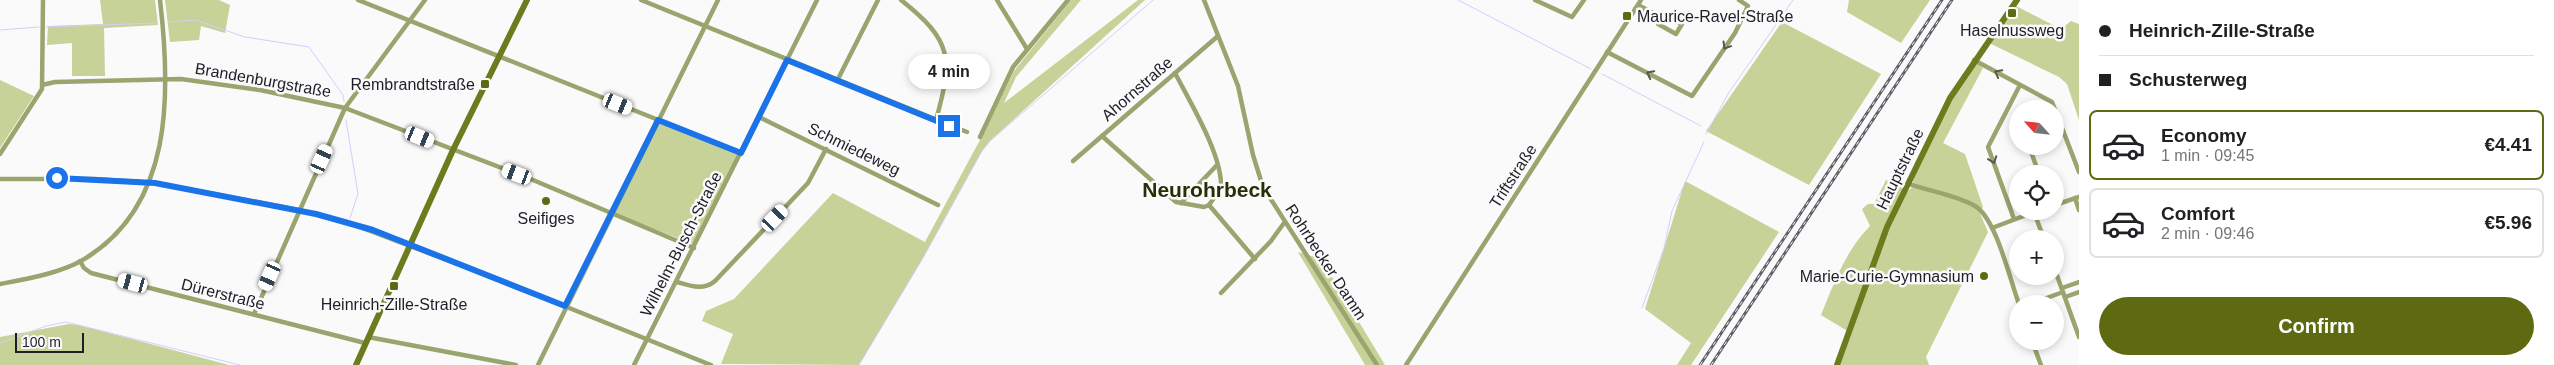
<!DOCTYPE html>
<html lang="en">
<head>
<meta charset="utf-8">
<style>
  :root { --surface:#fff; --page:#f2f2f2; --text:#202124; --muted:#757577; --line:#e0e0e0; --accent:#5e6a11 }
  body { margin:0; font-family:Helvetica,sans-serif; background:var(--page); color:var(--text); height:100vh; display:flex; flex-direction:column; font-size:19px; white-space:nowrap }
  * { box-sizing:border-box; margin:0 }
  p { font-size:16px; color:var(--muted) }
  .icon { flex:none; width:28px; height:28px; fill:none; stroke:currentColor; stroke-width:2; stroke-linecap:round; stroke-linejoin:round }
  .map { position:relative; flex:1; overflow:hidden }
  .panel { display:flex; flex-direction:column; background:var(--surface); width:475px }
  .panel>* { flex:none }
  .hud { display:grid; align-content:center; height:110px; padding:0 20px; background:var(--surface) }
  .needle { width:32px; rotate:297deg }
  .tools { position:absolute; left:2009px; top:100px; display:grid; gap:10px }
  .tools a { display:grid; place-items:center; width:55px; height:55px; border-radius:50%; background:var(--surface); box-shadow:0 2px 8px #0003; font-size:25px }
  .scale { position:absolute; left:15px; bottom:12px; width:69px; box-sizing:border-box; padding-left:5px; border:2px solid #1f1d28; border-top:0; font-size:14px; line-height:18px; white-space:nowrap; color:#1f1d28; -webkit-text-stroke:4px #fafafa; paint-order:stroke }
  .end { position:absolute; width:22px; height:22px; margin:-11px; border:6px solid #1a73e8; background:#fff; box-shadow:0 0 0 2px #fff }
  .from { border-radius:50% }
  .bubble { position:absolute; height:35px; border-radius:18px; background:var(--surface); box-shadow:0 2px 8px #0003; font-size:16px; font-weight:800; line-height:35px; text-align:center }
  .car { position:absolute; width:15px; height:30px; margin:-15px -8px; border-radius:6px; box-shadow:0 0 4px 1px #0007; background:linear-gradient(#fff 24%,#345 0 40%,#fff 0 76%,#345 0 86%,#fff 0) }
  .hud b { display:flex; align-items:center; gap:18px; height:48px; font-size:19px }
  .hud b+b { border-top:1px solid var(--line) }
  .hud i { width:12px; height:12px; background:var(--text) }
  ul { padding:0; list-style:none }
  li { display:flex; align-items:center; gap:15px; height:70px; margin:0 10px 8px; padding:0 10px; border:2px solid var(--line); border-radius:8px }
  li div { flex:1 }
  li b { display:block; font-size:19px }
  li em { font-style:normal; font-weight:800 }
  li.current { border-color:var(--accent) }
  li>.icon { width:45px; height:45px; stroke-width:1.5 }
  .action { display:flex; gap:10px; margin-top:auto; padding:10px 20px }
  .action a { flex:1; height:58px; border-radius:30px; background:var(--accent); color:#fff; font-size:20px; font-weight:800; line-height:58px; text-align:center }
  main { display:flex; flex:1; min-height:0 }
  .map>svg:first-child { display:block }
</style>
</head>
<body>
<main>
<div class="map">
<svg width="2079" height="365" viewBox="0 0 2079 365">
  <rect width="100%" height="100%" fill="#fafafa"/>
  <g fill="#c6d297">
    <path d="M100,0H155L158,25L104,28L105,76H72V43L47,45L48,26L103,24Z"/>
    <path d="M165,0H219L230,5L225,33L201,26L199,40L170,42Z"/>
    <path d="M1071,0H1081L1016,77L1004,103L1138,0H1145L990,141L982,151L923,258L859,365L721,364L733,334L702,321L706,311L734,299L833,193L925,242L981,138L1014,71Z"/>
    <path d="M1849,0H1930L1901,43L1847,12Z"/>
    <path d="M2014,5L2061,29L2071,21L2079,24V120L2067,84L2059,77L1987,42Z"/>
    <path d="M1782,22L1881,74L1809,185L1706,131Z"/>
    <path d="M1976,63L1983,68L1943,143L1965,154L1983,207L1979,211L1988,232L1926,357L1929,365H1839L1849,332L1821,315C1834,283 1846,250 1870,226L1862,209L1868,204H1874L1886,180L1901,187L1905,194L1912,187L1915,173L1952,98Z"/>
    <path d="M0,80L34,96L0,148Z"/>
    <path d="M659,122L740,154L695,245L614,213Z"/>
    <path d="M1685,181L1779,232L1691,365H1677L1691,343L1645,309Z"/>
    <path d="M1298,252L1321,259L1385,365H1365Z"/>
    <path d="M69,324L83,326L229,365H0V337Z"/>
  </g>
  <g fill="none" stroke-linecap="round" stroke-linejoin="round">
    <g stroke="#d6cdfc" stroke-width="1">
      <path d="M1458,0L1591,69"/>
      <path d="M169,22L195,20L245,37L309,47L343,95L344,101"/>
      <path d="M46,27L156,23"/>
      <path d="M0,30L39,27"/>
      <path d="M1602,74L1701,126"/>
      <path d="M346,120L358,194L350,218"/>
      <path d="M1706,134L1728,94L1793,0"/>
      <path d="M1642,308L1664,248L1672,211L1704,142"/>
      <path d="M0,343L46,326L66,322L240,365"/>
      <path d="M859,365L923,258L982,151L990,141L1153,0"/>
    </g>
    <g stroke="#99a46e" stroke-width="4.5">
      <path d="M358,0L741,153"/>
      <path d="M641,0L967,132"/>
      <path d="M901,0C953,41 953,59 936,120"/>
      <path d="M997,0L1027,49"/>
      <path d="M1204,0L1238,86L1253,155L1263,187L1377,365"/>
      <path d="M1535,0L1572,17L1584,0"/>
      <path d="M1635,9L1659,21L1658,24L1676,34L1682,24L1664,15L1661,17L1638,5"/>
      <path d="M1607,52L1692,96L1735,33L1748,6L1739,0"/>
      <path d="M1974,60L2052,102L2079,172"/>
      <path d="M1175,73C1190,102 1223,156 1221,188L1209,205"/>
      <path d="M837,81L878,0"/>
      <path d="M42,85L55,82L181,79L260,90L345,108L533,180L694,248"/>
      <path d="M759,117L938,205"/>
      <path d="M1102,136L1176,202L1204,207L1209,205"/>
      <path d="M980,137L1013,67L1068,0"/>
      <path d="M2029,146L2039,174"/>
      <path d="M0,154L42,89L43,0"/>
      <path d="M1073,161L1218,36"/>
      <path d="M0,179H95L155,183L299,210L349,223L487,275L711,365"/>
      <path d="M1909,184C1929,191 1956,195 1975,206C1996,218 2010,280 2019,304"/>
      <path d="M2075,198L2079,210"/>
      <path d="M1181,203L1217,165"/>
      <path d="M1209,205L1255,259"/>
      <path d="M2055,205L2079,197"/>
      <path d="M2034,212L2044,239"/>
      <path d="M2014,219L1988,147L2020,85"/>
      <path d="M1992,228L2037,211"/>
      <path d="M80,261L84,268L91,273L365,343"/>
      <path d="M2055,270L2079,337"/>
      <path d="M677,282C691,286 703,291 715,281L808,183L826,149"/>
      <path d="M0,284C26,279 57,274 81,261C174,208 171,93 160,0"/>
      <path d="M2062,288L2079,282"/>
      <path d="M1221,293L1271,241L1284,223"/>
      <path d="M2065,297L2079,292"/>
      <path d="M2030,304L2063,292"/>
      <path d="M254,314L345,108L425,0"/>
      <path d="M368,337L516,365"/>
      <path d="M2032,341L2041,365"/>
      <path d="M538,365L718,0"/>
      <path d="M634,365L817,0"/>
      <path d="M1406,365L1641,0"/>
    </g>
    <g stroke="#6d7a1e" stroke-width="6">
      <path d="M356,365L453,150L527,0"/>
      <path d="M1837,365L1887,227L1950,98L2017,0"/>
    </g>
    <defs>
      <g id="rail">
        <path d="M1700,365L1942,0"/>
        <path d="M1711,365L1952,0"/>
      </g>
    </defs>
    <use href="#rail" stroke="#615f67" stroke-width="3"/>
    <use href="#rail" stroke="#fafafa" stroke-width="1" stroke-dasharray="4" stroke-linecap="butt"/>
  </g>
  <defs><path id="oneway-chevron" d="M-2-3.5L2.5 0L-2 3.5" fill="none" stroke-width="1.6" stroke-linecap="round" stroke-linejoin="round" transform="scale(1.25)"/></defs>
  <g stroke="#565a48">
    <use href="#oneway-chevron" transform="translate(1726 46) rotate(121)"/>
    <use href="#oneway-chevron" transform="translate(1998 73) rotate(-152)"/>
    <use href="#oneway-chevron" transform="translate(1650 74) rotate(-153)"/>
    <use href="#oneway-chevron" transform="translate(1993 160) rotate(70)"/>
  </g>
  <g fill="none" stroke-linecap="round" stroke-linejoin="round">
    <path stroke="#1a73e8" stroke-width="6" d="M57,178L155,183L316,214L373,230L565,306L658,120L741,153L787,60L949,126"/>
  </g>
  <g fill="#5e6a11" stroke="#fafafa" stroke-width="2">
    <rect x="2007" y="8" width="10" height="10" rx="2.5"/>
    <rect x="1622" y="11" width="10" height="10" rx="2.5"/>
    <rect x="480" y="79" width="10" height="10" rx="2.5"/>
    <circle cx="546" cy="201" r="5"/>
    <circle cx="1984" cy="276" r="5"/>
    <rect x="389" y="281" width="10" height="10" rx="2.5"/>
  </g>
  <g text-anchor="middle" dominant-baseline="central" stroke-width="5" stroke-linejoin="round" paint-order="stroke">
    <g font-size="16" fill="#1f1d28" stroke="#fafafa">
      <text x="1637" y="16" text-anchor="start">Maurice-Ravel-Straße</text>
      <text x="2012" y="30">Haselnussweg</text>
      <text x="475" y="84" text-anchor="end">Rembrandtstraße</text>
      <text x="546" y="218">Seifiges</text>
      <text x="1974" y="276" text-anchor="end">Marie-Curie-Gymnasium</text>
      <text x="394" y="304">Heinrich-Zille-Straße</text>
    </g>
    <g font-size="16" fill="#1f1d28" stroke="#fafafa">
      <text transform="translate(263 80) rotate(10)">Brandenburgstraße</text>
      <text transform="translate(1137 89) rotate(-41)">Ahornstraße</text>
      <text transform="translate(854 149) rotate(26)">Schmiedeweg</text>
      <text transform="translate(1900 169) rotate(-64)">Hauptstraße</text>
      <text transform="translate(1513 176) rotate(-57)">Triftstraße</text>
      <text transform="translate(681 244) rotate(-63)">Wilhelm-Busch-Straße</text>
      <text transform="translate(1326 262) rotate(57)">Rohrbecker Damm</text>
      <text transform="translate(223 294) rotate(14)">Dürerstraße</text>
    </g>
    <g font-size="21" font-weight="bold" fill="#282e06" stroke="#fafafa">
      <text x="1207" y="189">Neurohrbeck</text>
    </g>
  </g>
</svg>
<div class="tools">
<a><svg class="needle" viewBox="-14 -14 28 28"><path d="M0-13l5 13h-10z" fill="#e53935"/><path d="M0 13l5-13h-10z" fill="#757577"/></svg></a>
<a><svg class="icon" aria-label="locate" viewBox="0 0 24 24"><circle cx="12" cy="12" r="6"/><path d="M12 2v4M12 18v4M2 12h4M18 12h4"/></svg></a>
<a>+</a>
<a>−</a>
</div>
<div class="scale">100 m</div>
<i class="end from" style="left:57px;top:178px"></i>
<i class="end" style="left:949px;top:126px"></i>
<div class="bubble" style="left:908px;top:54px;width:82px">4 min</div>
<i class="car" style="left:618px;top:104px;rotate:112deg"></i>
<i class="car" style="left:420px;top:137px;rotate:112deg"></i>
<i class="car" style="left:322px;top:159px;rotate:24deg"></i>
<i class="car" style="left:517px;top:174px;rotate:291deg"></i>
<i class="car" style="left:775px;top:218px;rotate:43deg"></i>
<i class="car" style="left:270px;top:276px;rotate:204deg"></i>
<i class="car" style="left:133px;top:283px;rotate:285deg"></i>
</div>
<section class="panel">
<div class="hud">
<b><i class="from"></i>Heinrich-Zille-Straße</b>
<b><i></i>Schusterweg</b>
</div>
<ul>
<li class="current"><svg class="icon" aria-label="car" viewBox="0 0 24 24"><path d="M5 17H2v-5l4-1 3-4h7l3 4 3 1v5h-3M9 17h6M6 11h13"/><circle cx="7" cy="17" r="2"/><circle cx="17" cy="17" r="2"/></svg><div><b>Economy</b><p>1 min · 09:45</p></div><em>€4.41</em></li>
<li><svg class="icon" aria-label="car" viewBox="0 0 24 24"><path d="M5 17H2v-5l4-1 3-4h7l3 4 3 1v5h-3M9 17h6M6 11h13"/><circle cx="7" cy="17" r="2"/><circle cx="17" cy="17" r="2"/></svg><div><b>Comfort</b><p>2 min · 09:46</p></div><em>€5.96</em></li>
</ul>
<div class="action"><a>Confirm</a></div>
</section>
</main>
</body>
</html>
